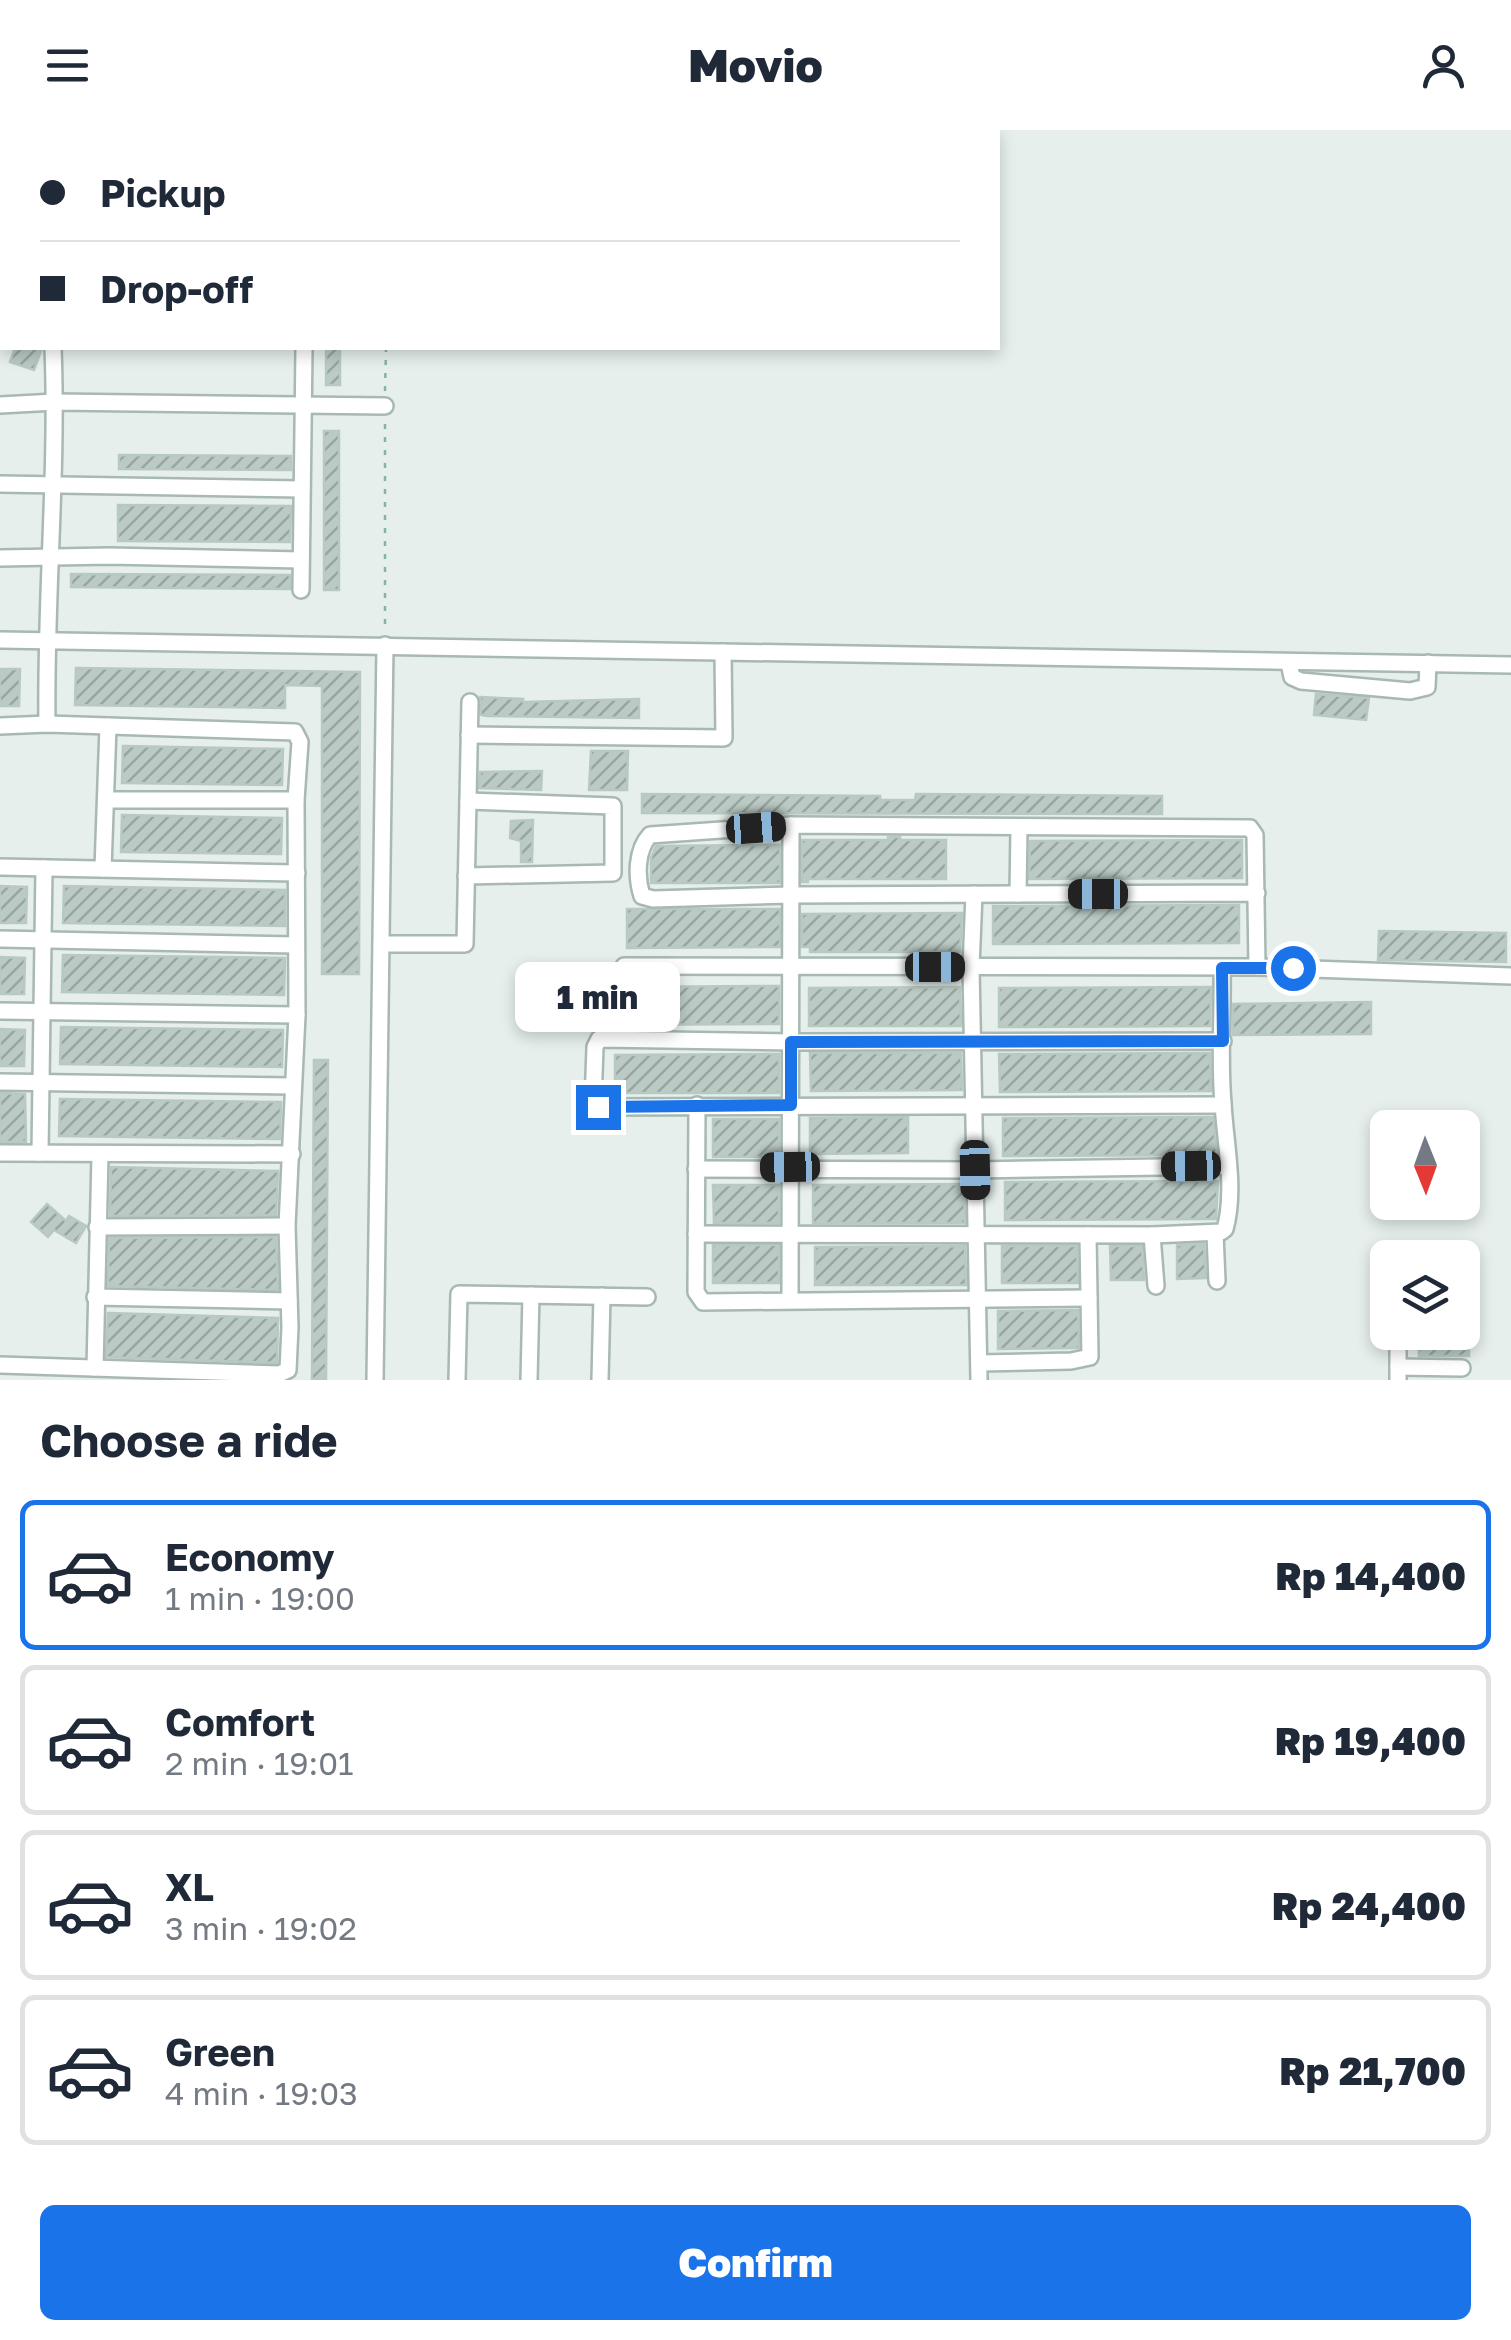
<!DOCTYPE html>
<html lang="en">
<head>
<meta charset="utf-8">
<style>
  :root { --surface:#fff; --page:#f2f2f3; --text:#1f2937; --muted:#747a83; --line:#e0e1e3; --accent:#1a73e8 }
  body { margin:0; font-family:"Golos Text",sans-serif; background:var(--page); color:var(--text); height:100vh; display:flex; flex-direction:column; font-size:38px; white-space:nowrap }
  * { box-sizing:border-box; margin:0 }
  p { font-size:32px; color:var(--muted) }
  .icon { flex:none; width:55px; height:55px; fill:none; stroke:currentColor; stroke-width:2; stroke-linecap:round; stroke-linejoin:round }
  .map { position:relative; height:1250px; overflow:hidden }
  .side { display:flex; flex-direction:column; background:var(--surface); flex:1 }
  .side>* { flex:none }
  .banner { position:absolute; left:0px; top:0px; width:1000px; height:220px; box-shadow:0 5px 15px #0003; display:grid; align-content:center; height:220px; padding:0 40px; background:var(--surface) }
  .needle { width:65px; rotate:179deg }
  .fabs { position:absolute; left:1370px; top:980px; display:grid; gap:20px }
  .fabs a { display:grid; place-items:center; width:110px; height:110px; border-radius:15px; background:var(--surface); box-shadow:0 5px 15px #0003; font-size:50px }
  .end { position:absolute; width:45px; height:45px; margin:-22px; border:12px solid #1a73e8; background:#fff; box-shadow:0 0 0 5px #fff }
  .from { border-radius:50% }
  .bubble { position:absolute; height:70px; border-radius:15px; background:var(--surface); box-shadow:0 5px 15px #0003; font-size:32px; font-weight:800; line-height:70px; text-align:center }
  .car { position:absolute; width:30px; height:60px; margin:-30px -15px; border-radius:12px; box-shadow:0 0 8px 2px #0007; background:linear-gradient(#222 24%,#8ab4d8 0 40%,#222 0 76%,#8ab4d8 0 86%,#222 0) }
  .banner b { display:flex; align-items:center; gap:35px; height:95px; font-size:38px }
  .banner b+b { border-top:2px solid var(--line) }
  .banner i { width:25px; height:25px; background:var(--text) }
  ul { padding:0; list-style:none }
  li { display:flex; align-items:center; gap:30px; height:150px; margin:0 20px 15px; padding:0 20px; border:5px solid var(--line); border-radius:15px }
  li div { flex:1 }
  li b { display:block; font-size:38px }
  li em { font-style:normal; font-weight:800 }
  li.active { border-color:var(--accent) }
  li>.icon { width:90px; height:90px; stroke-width:1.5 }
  h2 { padding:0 40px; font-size:45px; line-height:120px }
  .button { display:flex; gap:20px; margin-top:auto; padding:20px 40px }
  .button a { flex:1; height:115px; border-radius:15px; background:var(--accent); color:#fff; font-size:40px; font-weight:800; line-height:115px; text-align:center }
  header { display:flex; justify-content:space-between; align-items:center; height:130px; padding:0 40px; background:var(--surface); font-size:45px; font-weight:800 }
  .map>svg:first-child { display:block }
</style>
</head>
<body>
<header><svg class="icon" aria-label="menu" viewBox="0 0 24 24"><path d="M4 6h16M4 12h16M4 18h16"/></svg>Movio<svg class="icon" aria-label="person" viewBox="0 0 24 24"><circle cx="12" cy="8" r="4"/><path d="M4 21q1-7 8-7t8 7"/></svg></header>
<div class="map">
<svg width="1511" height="1250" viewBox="0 0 1511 1250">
  <defs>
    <pattern id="building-hatch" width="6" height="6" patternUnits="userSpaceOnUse" patternTransform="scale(2.5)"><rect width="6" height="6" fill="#bbcac4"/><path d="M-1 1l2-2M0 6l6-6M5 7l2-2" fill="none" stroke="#98a6a0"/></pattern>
  </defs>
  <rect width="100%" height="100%" fill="#e6efeb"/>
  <g fill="url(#building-hatch)" stroke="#b8c9c2" stroke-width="2.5">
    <path d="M15,218H42L34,240L10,232Z"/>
    <rect x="326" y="218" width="14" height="37"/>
    <rect x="324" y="301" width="15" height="159"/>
    <path d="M119,325L291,326V340L119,339Z"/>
    <path d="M118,375L291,376L290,412L118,411Z"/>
    <path d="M71,444L290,445V459L71,457Z"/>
    <path d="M76,538L360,542L359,844H322V556L285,555V578L75,575Z"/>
    <path d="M0,539H20L19,576H0Z"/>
    <path d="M1316,564L1369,568L1366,590L1314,585Z"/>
    <path d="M480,567L523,569V572L639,569V588L487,586L481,585Z"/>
    <path d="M123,616L283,619L282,655L122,653Z"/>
    <path d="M591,621H628L627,660H589Z"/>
    <path d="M542,641L541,660L479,658L480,642Z"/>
    <path d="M642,664L880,666V670H915L916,664L1162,666V684L642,683Z"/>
    <path d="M122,685L282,688L281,724L121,722Z"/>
    <path d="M533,690L532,732H521V711L510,708L511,691Z"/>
    <path d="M888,707H900V710H946V749H808V752H802V710H888Z"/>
    <path d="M1242,710V748L1029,749L1030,711Z"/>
    <path d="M774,715H780V753H651V728L656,716Z"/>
    <path d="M0,756L27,757L26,793H0Z"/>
    <path d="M64,756L285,760V796L63,793Z"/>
    <path d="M1239,775V813L993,814V776Z"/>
    <path d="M627,779H780V817L627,818Z"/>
    <path d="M962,783L960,822H810V817H802V784Z"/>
    <path d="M1379,801L1506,803V832L1378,830Z"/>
    <path d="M63,825L285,828L284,865L62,862Z"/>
    <path d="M0,827L25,828L24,864H0Z"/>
    <path d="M779,856V894L613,895V857Z"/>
    <path d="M960,857L961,896H809V858Z"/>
    <path d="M1211,857L1210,896L999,897V858Z"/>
    <path d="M1371,872V904L1233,905V874Z"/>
    <path d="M61,897L283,900L282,937L60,934Z"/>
    <path d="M0,899L25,900L24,936H0Z"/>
    <path d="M810,923H961L962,960L811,961Z"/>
    <path d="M1210,923L1211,961L1000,962L999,924Z"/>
    <path d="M779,924V963H615V925Z"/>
    <path d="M314,930H328L326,1250H312Z"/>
    <path d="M0,963L25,964L26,1012H0Z"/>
    <path d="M60,969L281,972L280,1009L59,1006Z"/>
    <path d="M908,987V1023L810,1024V988Z"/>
    <path d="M1213,987L1217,1025L1003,1026V988Z"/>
    <rect x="713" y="989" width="66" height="38"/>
    <path d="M111,1037L278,1041L276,1085L110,1086Z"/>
    <path d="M1218,1051L1216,1089L1005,1090V1052Z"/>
    <path d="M964,1054L965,1093H813V1055Z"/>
    <path d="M713,1055H779V1093H714Z"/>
    <path d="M47,1074L66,1091L69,1086L86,1096L76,1113L54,1100L48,1107L31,1092Z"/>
    <path d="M276,1107L278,1160L108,1156L109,1108Z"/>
    <path d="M1204,1114L1206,1148L1177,1149V1115Z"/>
    <rect x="713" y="1115" width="66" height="38"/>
    <path d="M965,1116L966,1155H815V1117Z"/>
    <path d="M1002,1116H1077L1078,1153H1002Z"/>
    <path d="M1110,1116H1142L1144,1150H1111Z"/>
    <path d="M1078,1180L1079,1218L998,1219V1181Z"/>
    <path d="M108,1183L278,1188L277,1233L106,1227Z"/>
    <path d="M1418,1202H1430V1208H1469V1226H1419Z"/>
  </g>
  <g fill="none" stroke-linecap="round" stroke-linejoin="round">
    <defs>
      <g id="street">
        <path d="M0,47H2"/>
        <path d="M0,115L2,59"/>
        <path d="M0,190H2"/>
        <path d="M0,275L55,272L385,276"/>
        <path d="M0,354L302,359"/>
        <path d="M0,428L109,426L301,430"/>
        <path d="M301,460L304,218"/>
        <path d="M0,510L1511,535"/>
        <path d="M1289,533L1292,547L1301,551L1410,561L1427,557L1428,533"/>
        <path d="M47,594C45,469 58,343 53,218"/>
        <path d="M0,596L47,594L295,602L300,612L296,670L297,885L287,1096L290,1197L288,1240L279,1244L0,1235"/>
        <path d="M469,605L724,608L723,522"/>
        <path d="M106,670H296"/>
        <path d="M0,737L297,743"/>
        <path d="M103,739L108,596"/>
        <path d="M466,746L613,743V676L468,671"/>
        <path d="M974,764L971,837L979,1250"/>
        <path d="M1018,764L1019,698"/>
        <path d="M0,809L296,815"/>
        <path d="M381,814H465L470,572"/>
        <path d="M624,836L1257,837L1511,846"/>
        <path d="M1257,837L1255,705L1250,698L791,695L650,705C636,720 636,747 642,766L653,769L791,765L1257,763"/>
        <path d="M0,881L297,885"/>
        <path d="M0,952L293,956"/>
        <path d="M697,975L696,1162L703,1172L1089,1168"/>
        <path d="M1223,975L598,977L593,973L595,917L599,909L791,912L1223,911"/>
        <path d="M0,1023L292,1024"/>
        <path d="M40,1023L44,738"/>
        <path d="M696,1039L975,1040L1227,1036"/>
        <path d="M97,1097L287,1096"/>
        <path d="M696,1104L1152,1105L1221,1102L1225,1099C1236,1060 1225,1013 1223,973C1219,929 1223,883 1222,839"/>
        <path d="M1215,1104L1217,1151"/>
        <path d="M1152,1105L1156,1156"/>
        <path d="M95,1167L289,1171"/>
        <path d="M790,1170L791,695"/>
        <path d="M1398,1202V1250"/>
        <path d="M979,1233L1071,1231L1090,1227L1088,1105"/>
        <path d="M1398,1237L1462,1238"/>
        <path d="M95,1238L100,1025"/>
        <path d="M375,1250L385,515"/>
        <path d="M457,1250L459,1164L647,1167"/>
        <path d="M529,1250L531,1165"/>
        <path d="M600,1250L602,1166"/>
      </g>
    </defs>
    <use href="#street" stroke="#a8b8b2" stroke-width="20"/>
    <g stroke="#86b3a5" stroke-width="2.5" stroke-dasharray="5 8" stroke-linecap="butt">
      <path d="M385,261L386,218"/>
      <path d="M385,294V501"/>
    </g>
    <use href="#street" stroke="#fff" stroke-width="15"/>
  </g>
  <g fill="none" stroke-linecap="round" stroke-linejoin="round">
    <path stroke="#1a73e8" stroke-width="12" d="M598,977L791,975V912L1223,911L1222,838H1293"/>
  </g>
</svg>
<div class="fabs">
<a><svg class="needle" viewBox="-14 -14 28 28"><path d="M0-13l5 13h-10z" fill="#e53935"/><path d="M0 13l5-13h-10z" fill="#747a83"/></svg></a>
<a><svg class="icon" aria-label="layers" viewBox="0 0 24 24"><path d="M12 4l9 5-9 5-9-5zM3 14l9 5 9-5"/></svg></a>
</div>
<i class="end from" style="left:1293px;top:838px"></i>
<i class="end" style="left:598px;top:977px"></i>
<div class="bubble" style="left:515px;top:832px;width:165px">1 min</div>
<i class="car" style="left:756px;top:698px;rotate:86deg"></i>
<i class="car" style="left:1098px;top:764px;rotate:270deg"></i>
<i class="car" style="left:935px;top:837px;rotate:90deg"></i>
<i class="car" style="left:1191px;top:1036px;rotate:269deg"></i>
<i class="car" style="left:790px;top:1037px;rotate:269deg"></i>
<i class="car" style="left:975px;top:1040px;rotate:179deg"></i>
<div class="banner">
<b><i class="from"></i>Pickup</b>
<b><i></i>Drop-off</b>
</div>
</div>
<section class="side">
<h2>Choose a ride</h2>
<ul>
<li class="active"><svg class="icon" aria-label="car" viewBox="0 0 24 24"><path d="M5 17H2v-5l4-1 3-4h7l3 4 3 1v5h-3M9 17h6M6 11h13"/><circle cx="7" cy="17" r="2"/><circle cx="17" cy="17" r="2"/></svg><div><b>Economy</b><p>1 min · 19:00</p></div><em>Rp 14,400</em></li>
<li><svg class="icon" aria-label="car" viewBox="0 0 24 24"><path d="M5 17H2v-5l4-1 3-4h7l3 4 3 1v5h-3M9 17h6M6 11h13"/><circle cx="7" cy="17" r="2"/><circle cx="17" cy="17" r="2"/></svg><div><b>Comfort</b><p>2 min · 19:01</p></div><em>Rp 19,400</em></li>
<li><svg class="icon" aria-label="car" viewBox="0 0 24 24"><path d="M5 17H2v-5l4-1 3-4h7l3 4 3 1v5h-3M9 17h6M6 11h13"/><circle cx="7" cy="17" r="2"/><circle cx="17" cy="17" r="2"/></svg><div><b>XL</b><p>3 min · 19:02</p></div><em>Rp 24,400</em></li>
<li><svg class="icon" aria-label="car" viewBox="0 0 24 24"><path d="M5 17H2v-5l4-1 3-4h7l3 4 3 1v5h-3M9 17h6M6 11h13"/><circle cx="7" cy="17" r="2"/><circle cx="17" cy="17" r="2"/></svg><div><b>Green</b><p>4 min · 19:03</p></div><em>Rp 21,700</em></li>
</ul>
<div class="button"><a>Confirm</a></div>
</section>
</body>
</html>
